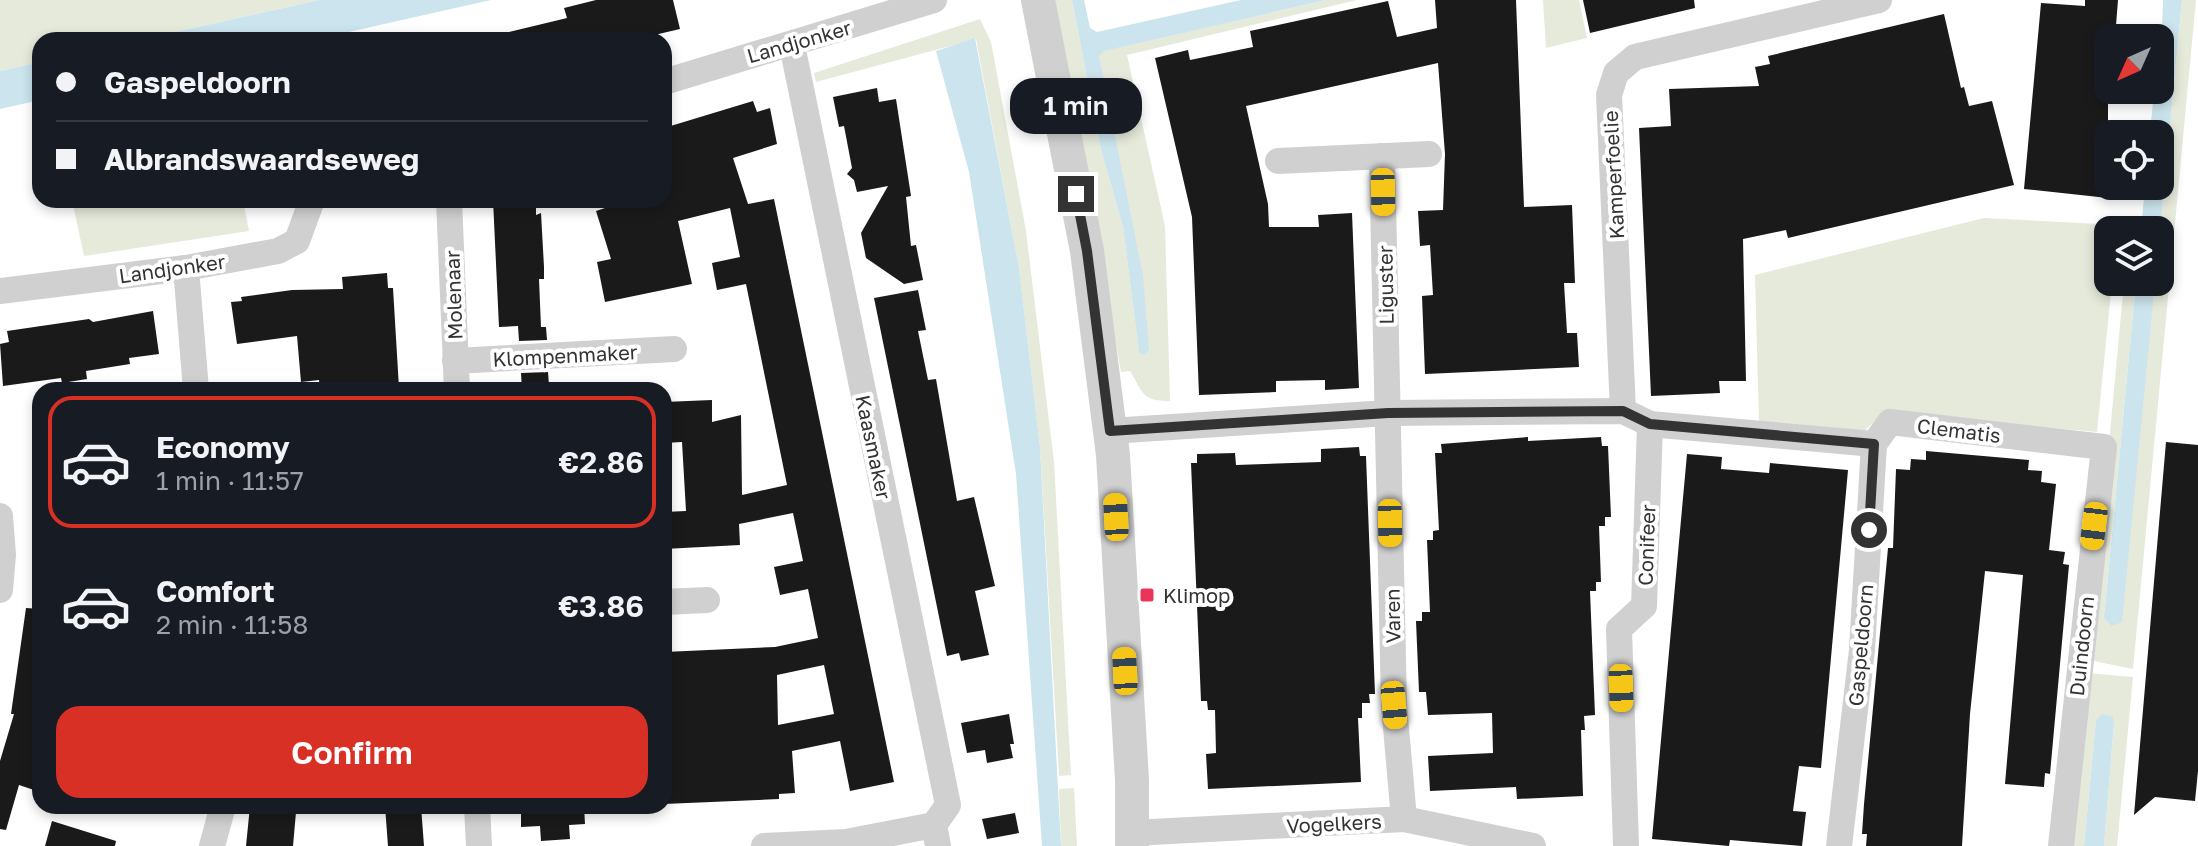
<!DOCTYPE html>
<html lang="en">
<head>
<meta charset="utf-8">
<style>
  :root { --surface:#171b24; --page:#242831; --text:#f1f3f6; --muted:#9ea1a6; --line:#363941; --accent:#d93025 }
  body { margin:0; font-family:"Golos Text",sans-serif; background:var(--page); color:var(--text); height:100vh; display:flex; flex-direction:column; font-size:30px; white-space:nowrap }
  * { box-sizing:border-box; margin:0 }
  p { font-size:26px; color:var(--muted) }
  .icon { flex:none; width:44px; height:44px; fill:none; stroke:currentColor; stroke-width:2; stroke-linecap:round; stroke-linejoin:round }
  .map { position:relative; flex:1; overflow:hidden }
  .panel { position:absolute; left:32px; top:382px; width:640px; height:432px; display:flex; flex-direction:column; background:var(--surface); border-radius:24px; box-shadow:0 4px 12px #0003 }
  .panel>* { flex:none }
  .top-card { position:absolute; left:32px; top:32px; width:640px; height:176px; border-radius:24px; box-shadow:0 4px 12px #0003; display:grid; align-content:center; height:176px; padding:0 24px; background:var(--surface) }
  .needle { width:52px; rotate:225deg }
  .controls { position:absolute; left:2094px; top:24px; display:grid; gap:16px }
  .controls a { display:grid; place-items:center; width:80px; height:80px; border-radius:16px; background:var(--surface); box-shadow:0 4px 12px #0003; font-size:40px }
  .end { position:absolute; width:36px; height:36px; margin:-18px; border:10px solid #333; background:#fff; box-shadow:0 0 0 4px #fff }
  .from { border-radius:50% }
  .bubble { position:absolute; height:56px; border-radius:24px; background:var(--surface); box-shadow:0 4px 12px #0003; font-size:26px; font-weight:600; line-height:56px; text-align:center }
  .car { position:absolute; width:24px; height:48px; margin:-24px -12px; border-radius:10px; box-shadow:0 0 6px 2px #0007; background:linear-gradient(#f5c518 24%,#345 0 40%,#f5c518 0 76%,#345 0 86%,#f5c518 0) }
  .top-card b { display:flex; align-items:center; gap:28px; height:76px; font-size:30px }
  .top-card b+b { border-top:2px solid var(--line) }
  .top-card i { width:20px; height:20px; background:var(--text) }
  ul { padding:14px 0 0; list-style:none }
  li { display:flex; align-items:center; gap:24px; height:132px; margin:0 16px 12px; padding:0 8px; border:4px solid transparent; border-radius:24px }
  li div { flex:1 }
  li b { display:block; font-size:30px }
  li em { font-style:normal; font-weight:600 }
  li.on { border-color:var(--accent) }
  li>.icon { width:72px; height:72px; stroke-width:1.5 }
  .button { display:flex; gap:16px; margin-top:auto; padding:16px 24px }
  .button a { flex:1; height:92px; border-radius:24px; background:var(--accent); color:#fff; font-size:32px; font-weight:600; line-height:92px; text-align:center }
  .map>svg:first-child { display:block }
</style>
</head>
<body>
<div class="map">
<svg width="2198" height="846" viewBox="0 0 2198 846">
  <rect width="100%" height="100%" fill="#fff"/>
  <g fill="#e5eadb">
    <path d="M0,0H319L139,40H40V62L0,71Z"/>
    <path d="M1054,0H1072L1101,150L1123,227L1139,351L1144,355L1099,55L1103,51L1326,0H1357L1127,55L1165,226L1170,401C1140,401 1143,391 1130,371L1121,372Z"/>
    <path d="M1543,0H1579L1587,38L1546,48Z"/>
    <path d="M2182,0H2196L2133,669L2089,660L2124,282H2136L2104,617L2155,282H2160V230Z"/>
    <path d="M980,19L991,42L1026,231L1054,462L1071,775L1059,776L1040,447L1019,269L976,39L816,82L814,73Z"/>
    <path d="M72,200H243L249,231L84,256Z"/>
    <path d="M1984,218L2118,225V230H2108V282H2112L2097,432L1893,413L1877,419L1861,434L1759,422L1755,275Z"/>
    <path d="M2087,673L2133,677L2117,846H2104L2114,723L2096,722L2084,846H2072Z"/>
    <path d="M1074,788L1077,846H1061L1059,789Z"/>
  </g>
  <g fill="#cbe4ed">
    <path d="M319,0H491L313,40H139Z"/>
    <path d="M1072,0H1084L1090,28L1097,32L1241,0H1326L1104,51L1099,56L1143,276L1149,350L1144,355L1139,352L1123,227L1101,150Z"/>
    <path d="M2163,0H2182L2160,230H2141L2145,186H2160V134H2150L2154,90H2160Z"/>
    <path d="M975,38L1019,268L1040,447L1061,846H1042L1016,474L969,172L936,51Z"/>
    <path d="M40,62V100L0,109V71Z"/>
    <path d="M2136,282H2155L2122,622L2112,626L2104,618Z"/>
    <path d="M2102,714L2113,717L2114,723L2104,846H2084L2096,721Z"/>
  </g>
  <g fill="#1a1a1a" fill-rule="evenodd">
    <path d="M596,0H673L680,29L633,40H510L509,32L567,18L564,8Z"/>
    <path d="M1435,0H1516L1524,207L1572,205L1575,283H1564L1567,333H1577L1579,367L1425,374L1422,296L1433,295L1430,245L1420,246L1418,211L1443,210L1445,154L1438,63L1246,106L1268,204L1269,227H1319L1318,215L1352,213L1359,388L1325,390V380L1276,381V392L1199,395L1192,217L1155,58L1188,50L1190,60L1253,47L1250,31L1388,1L1397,37L1437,28Z"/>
    <path d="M1583,0H1694L1695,8L1590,33Z"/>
    <path d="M2085,0H2118L2115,38H2108V198L2024,189L2041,3L2085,6Z"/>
    <path d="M1944,14L1961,88L1964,87L1969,106L1992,101L2014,185L1788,238L1786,230L1743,239L1746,381H1719L1720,393L1651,396L1639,128L1671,126L1669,89L1759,86L1755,67L1770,64L1768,56Z"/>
    <path d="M877,88L879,102L896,99L911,196L906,197L911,246L916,245L923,280L904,284L866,258L861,233L888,186L857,192L854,180L847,174L852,168L844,126L839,127L833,97Z"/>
    <path d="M753,101L757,112L770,108L777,144L733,158L748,204L774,199L894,782L850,791L840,741L792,751L795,793L779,794V799L664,804V763H668L664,652L775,647L818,638L808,589L780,595L774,567L803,561L793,513L739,524L740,545L664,549V512L686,511L682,442L664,443V402L712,400V422L741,415L742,495L787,485L746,284L717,290L712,263L740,257L730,208L678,221L692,284L605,302L597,262L611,259L596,211L629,200H664V128ZM824,665L834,714L778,725L777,675Z"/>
    <path d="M493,200H536V215L541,213L544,267V279H539L541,327H546L547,340L519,341L518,326L499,327Z"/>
    <path d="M387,273L388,288H393L399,388L320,390L319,380L301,382L297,336L237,344L231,302L242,301L241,297L292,290L343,289L342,277Z"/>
    <path d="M918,290L926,330L918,331L928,380L936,379L957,501L974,497L995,586L975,591L989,655L961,661L959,653L947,656L874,298Z"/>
    <path d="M153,311L159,354L129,358L130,364L86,371L87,379L62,383L61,378L3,386L0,344L9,342L7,331L89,319L93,322Z"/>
    <path d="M548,372L549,385H544V390H522L521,373Z"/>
    <path d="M1528,437V441L1601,437L1602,446H1608L1611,517H1605V526H1599L1601,582H1596V591H1590L1595,715L1584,716L1585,730H1581L1583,796L1517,799L1516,787L1430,791L1428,756L1493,753L1492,713L1428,715L1426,692H1419L1416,621H1422V612H1430L1427,540H1433V531L1439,530L1435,453H1442L1441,444Z"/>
    <path d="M2166,442L2198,445V771L2195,801L2155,797L2134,815Z"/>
    <path d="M1359,447L1360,456H1366L1375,694H1369L1370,703H1362V718H1358L1361,782L1208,789L1206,754L1216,753L1215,710H1208L1207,701H1201L1191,463H1197V454L1235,453L1236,465L1321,462V449Z"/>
    <path d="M1926,451L2029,460L2028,470L2042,471L2041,482L2056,484L2049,550L2065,552L2063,564L2069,565L2050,774L2045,773L2044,787L2005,784L2023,575L1985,571L1970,714L1962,846H1866L1867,834H1862L1864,804L1888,548H1893L1896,469L1910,470L1911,459L1926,460Z"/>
    <path d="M1687,454L1722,457L1721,469L1769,473L1770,463L1848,470L1821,768L1799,766L1793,811L1806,812L1802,846L1730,840L1729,846L1652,839Z"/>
    <path d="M26,608L40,609V737L33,759L40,761V792L19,785L6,830L0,829V761L14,714H11Z"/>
    <path d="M1009,714L1014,744H1010L1013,758L987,763L985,750L967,753L961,723Z"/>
    <path d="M250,806H288L286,811L296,812L293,846H246Z"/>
    <path d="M385,806H421L424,846H388Z"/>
    <path d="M521,806H584L585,824L569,825L570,839L541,841L540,826L521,827Z"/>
    <path d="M1015,813L1019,833L987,839L982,819Z"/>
    <path d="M52,821L116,841L115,846H45Z"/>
  </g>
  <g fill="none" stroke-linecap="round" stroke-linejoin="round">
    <g stroke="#d0d0d0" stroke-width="26">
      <path d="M792,45L948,805L934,825L938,846"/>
      <path d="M664,82L934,0"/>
      <path d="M1382,156L1394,705L1404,819"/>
      <path d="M1278,161L1429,154"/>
      <path d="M449,200L457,390"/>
      <path d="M186,268L196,390"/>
      <path d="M0,291L186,268L278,251L297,241L312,200"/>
      <path d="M455,361L674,349"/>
      <path d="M1623,411L1609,95L1616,73L1635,57L1879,0"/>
      <path d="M1110,431L1388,413L1623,411L1650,424L1874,444L1890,422L2104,447L2061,846"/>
      <path d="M0,516L3,555L0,590"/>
      <path d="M664,602L707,600"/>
      <path d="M477,806L479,846"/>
      <path d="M1132,833L1404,819L1533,846"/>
      <path d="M212,846L223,806"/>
      <path d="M764,846L846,842L934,825"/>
      <path d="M1626,846L1619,629L1644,606L1650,424"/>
      <path d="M1839,846L1862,650L1874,444"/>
    </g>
    <path stroke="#d0d0d0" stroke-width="34" d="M1038,0L1087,251L1113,455L1132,780V846"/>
  </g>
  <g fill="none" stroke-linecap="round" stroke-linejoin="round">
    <path stroke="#333" stroke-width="10" d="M1076,194L1087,251L1110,431L1388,413L1623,411L1650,424L1874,444L1869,530"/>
  </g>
  <rect fill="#e9355a" stroke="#fff" stroke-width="3" x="1139" y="587" width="16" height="16" rx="4"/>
  <g text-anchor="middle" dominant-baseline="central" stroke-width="8" stroke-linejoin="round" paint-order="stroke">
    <g font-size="20" fill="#333" stroke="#fff">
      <text transform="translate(799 41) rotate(-16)">Landjonker</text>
      <text transform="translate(1613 175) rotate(-93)">Kamperfoelie</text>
      <text transform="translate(172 268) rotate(-8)">Landjonker</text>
      <text transform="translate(1385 285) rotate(-91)">Liguster</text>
      <text transform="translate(453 295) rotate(-92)">Molenaar</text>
      <text transform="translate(565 355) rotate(-3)">Klompenmaker</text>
      <text transform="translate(1959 430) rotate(7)">Clematis</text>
      <text transform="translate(874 447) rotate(78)">Kaasmaker</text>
      <text transform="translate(1646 545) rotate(-88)">Conifeer</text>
      <text transform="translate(1392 616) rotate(-91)">Varen</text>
      <text transform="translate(1860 645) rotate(-85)">Gaspeldoorn</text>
      <text transform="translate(2081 646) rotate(-84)">Duindoorn</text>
      <text transform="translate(1334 823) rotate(-3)">Vogelkers</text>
    </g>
    <g font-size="20" fill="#333" stroke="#fff" text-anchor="start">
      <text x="1163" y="595">Klimop</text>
    </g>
  </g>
</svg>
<div class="controls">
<a><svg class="needle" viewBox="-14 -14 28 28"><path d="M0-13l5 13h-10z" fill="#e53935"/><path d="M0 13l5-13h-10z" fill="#9ea1a6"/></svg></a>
<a><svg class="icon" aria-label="locate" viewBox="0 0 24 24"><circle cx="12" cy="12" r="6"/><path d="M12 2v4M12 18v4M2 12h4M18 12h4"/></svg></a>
<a><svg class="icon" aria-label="layers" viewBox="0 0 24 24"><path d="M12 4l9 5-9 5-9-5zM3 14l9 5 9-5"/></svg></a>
</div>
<i class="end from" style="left:1869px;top:530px"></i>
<i class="end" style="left:1076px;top:194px"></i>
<div class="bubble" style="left:1010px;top:78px;width:132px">1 min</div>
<i class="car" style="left:1383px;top:192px;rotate:179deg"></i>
<i class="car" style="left:1116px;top:517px;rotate:357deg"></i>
<i class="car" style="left:1390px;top:523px;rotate:179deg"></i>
<i class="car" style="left:2094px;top:526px;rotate:187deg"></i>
<i class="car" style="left:1125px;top:671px;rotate:357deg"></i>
<i class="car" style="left:1621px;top:688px;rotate:178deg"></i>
<i class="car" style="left:1394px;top:705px;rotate:175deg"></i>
<div class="top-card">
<b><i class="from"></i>Gaspeldoorn</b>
<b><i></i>Albrandswaardseweg</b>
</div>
<section class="panel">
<ul>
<li class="on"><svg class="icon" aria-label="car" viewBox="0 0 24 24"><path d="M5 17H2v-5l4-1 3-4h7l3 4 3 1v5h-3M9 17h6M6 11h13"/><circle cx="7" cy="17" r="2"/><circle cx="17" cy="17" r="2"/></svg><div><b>Economy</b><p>1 min · 11:57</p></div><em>€2.86</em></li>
<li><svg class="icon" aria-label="car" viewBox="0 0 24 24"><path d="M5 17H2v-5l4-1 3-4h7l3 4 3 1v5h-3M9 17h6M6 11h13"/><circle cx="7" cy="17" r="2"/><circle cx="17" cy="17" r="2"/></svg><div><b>Comfort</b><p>2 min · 11:58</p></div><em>€3.86</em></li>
</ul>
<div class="button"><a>Confirm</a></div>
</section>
</div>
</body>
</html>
